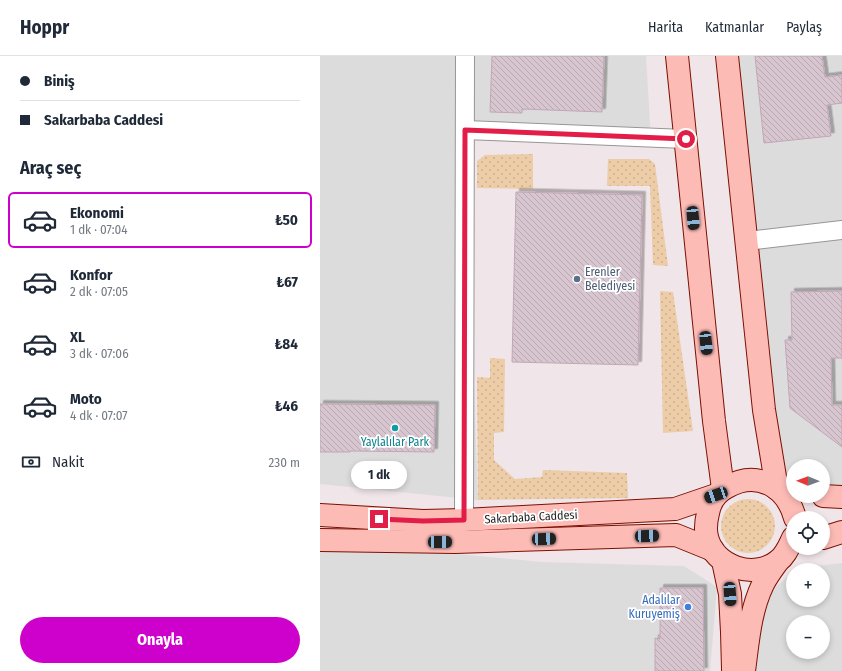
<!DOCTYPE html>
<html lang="tr">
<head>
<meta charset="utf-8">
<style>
  :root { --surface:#fff; --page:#f6f6f7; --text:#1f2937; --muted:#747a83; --line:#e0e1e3; --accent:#ce00cb }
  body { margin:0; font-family:"Fira Sans Condensed",sans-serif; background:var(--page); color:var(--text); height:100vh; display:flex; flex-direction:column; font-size:15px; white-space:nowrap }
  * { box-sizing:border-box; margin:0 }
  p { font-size:13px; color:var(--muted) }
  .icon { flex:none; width:22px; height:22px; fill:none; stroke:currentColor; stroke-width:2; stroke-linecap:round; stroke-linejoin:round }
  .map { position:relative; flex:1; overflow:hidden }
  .details { display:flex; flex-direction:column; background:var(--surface); width:320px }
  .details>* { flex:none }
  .banner { display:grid; align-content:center; height:88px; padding:0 20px; background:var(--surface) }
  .needle { width:26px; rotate:271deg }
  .controls { position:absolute; left:466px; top:403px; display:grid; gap:8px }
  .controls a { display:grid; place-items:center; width:44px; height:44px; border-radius:50%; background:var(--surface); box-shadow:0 2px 6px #0003; font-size:20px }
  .end { position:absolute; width:18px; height:18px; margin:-9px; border:5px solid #e11d48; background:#fff; box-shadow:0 0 0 2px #fff }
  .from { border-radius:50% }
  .bubble { position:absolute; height:28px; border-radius:14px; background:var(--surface); box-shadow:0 2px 6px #0003; font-size:13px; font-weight:700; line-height:28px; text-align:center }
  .car { position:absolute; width:12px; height:24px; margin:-12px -6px; border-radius:5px; box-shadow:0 0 3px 1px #0007; background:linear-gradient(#222 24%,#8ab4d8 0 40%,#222 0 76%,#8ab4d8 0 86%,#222 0) }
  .banner b { display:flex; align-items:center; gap:14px; height:38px; font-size:15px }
  .banner b+b { border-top:1px solid var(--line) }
  .banner i { width:10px; height:10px; background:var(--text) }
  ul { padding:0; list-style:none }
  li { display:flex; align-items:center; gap:12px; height:56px; margin:0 8px 6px; padding:0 12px; border:2px solid transparent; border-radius:6px }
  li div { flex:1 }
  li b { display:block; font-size:15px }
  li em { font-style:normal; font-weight:700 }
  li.selected { border-color:var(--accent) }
  li>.icon { width:36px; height:36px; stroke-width:1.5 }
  h2 { padding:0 20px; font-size:18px; line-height:48px }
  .pay { display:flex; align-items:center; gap:10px; height:44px; padding:0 20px; font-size:15px }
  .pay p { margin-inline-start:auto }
  .primary-button { display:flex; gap:8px; margin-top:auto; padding:8px 20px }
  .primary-button a { flex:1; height:46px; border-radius:24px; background:var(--accent); color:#fff; font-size:16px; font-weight:700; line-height:46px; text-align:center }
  header { display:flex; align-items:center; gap:24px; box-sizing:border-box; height:56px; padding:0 20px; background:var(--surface); border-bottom:1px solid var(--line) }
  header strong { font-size:19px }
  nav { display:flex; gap:22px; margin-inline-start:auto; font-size:14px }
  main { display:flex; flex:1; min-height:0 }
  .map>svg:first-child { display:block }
</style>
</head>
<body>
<header>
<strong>Hoppr</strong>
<nav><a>Harita</a><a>Katmanlar</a><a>Paylaş</a></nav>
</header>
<main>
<section class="details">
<div class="banner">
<b><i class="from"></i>Biniş</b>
<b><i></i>Sakarbaba Caddesi</b>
</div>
<h2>Araç seç</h2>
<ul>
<li class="selected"><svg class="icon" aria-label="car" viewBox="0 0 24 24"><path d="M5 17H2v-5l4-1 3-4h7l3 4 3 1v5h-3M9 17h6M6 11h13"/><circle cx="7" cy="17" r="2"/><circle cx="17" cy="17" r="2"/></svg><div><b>Ekonomi</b><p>1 dk · 07:04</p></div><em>₺50</em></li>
<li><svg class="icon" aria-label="car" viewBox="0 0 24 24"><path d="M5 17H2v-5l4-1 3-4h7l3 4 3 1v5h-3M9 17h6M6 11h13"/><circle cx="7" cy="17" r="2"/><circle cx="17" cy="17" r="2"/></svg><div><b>Konfor</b><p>2 dk · 07:05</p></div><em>₺67</em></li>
<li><svg class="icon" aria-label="car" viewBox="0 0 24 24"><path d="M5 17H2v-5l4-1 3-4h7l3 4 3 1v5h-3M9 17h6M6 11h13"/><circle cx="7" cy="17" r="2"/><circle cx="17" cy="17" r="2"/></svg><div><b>XL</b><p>3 dk · 07:06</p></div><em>₺84</em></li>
<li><svg class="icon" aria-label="car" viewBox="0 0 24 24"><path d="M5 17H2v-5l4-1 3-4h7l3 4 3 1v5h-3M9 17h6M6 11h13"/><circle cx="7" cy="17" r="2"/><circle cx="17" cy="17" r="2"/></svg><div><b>Moto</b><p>4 dk · 07:07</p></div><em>₺46</em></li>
</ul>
<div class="pay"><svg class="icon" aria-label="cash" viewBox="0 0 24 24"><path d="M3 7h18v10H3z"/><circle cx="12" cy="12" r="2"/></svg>Nakit<p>230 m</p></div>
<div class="primary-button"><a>Onayla</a></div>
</section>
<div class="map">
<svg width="522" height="615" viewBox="0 0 522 615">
  <defs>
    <pattern id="grass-dots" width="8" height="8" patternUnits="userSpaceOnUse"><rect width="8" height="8" fill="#edcca8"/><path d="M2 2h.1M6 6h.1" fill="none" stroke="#cbaf90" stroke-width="1.8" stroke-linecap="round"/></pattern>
    <pattern id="building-back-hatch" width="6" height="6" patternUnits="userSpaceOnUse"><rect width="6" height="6" fill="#d7c5cf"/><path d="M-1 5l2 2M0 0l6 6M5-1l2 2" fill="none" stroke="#b8a9b1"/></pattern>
    <filter id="shadow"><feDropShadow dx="3.5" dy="-3.5" stdDeviation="0" flood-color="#0004"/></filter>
  </defs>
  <rect width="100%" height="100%" fill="#f0e5e8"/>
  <g fill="#dddcdd" fill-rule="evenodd">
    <path d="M0,0H326L331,83L145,79L158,444L0,428Z"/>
    <path d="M415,0H522V429L503,430V410H473V431L464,432Z"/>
    <path d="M0,485L222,506L364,510L397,531L390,615H0Z"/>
    <path d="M522,507V615H435L445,540L473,516V544H503V514H476L478,512ZM473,566H503V596H473Z"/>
  </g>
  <g fill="url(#grass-dots)">
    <path d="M213,98V133L157,132V105L165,99Z"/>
    <path d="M288,103H329L335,108L348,210L333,209L330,130H287Z"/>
    <path d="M340,235L353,236L373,375L343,377Z"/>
    <path d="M170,302L185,303L184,376L174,377V404L195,423L222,421L223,414L307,417L308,442L158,444L157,321L170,322Z"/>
    <circle cx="428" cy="470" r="27"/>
  </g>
  <g fill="url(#building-back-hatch)" stroke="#c3a6b6" filter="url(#shadow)">
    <path d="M172,0H284L282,56L202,53V57L170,56Z"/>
    <path d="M435,0H502L505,21L522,19V47L507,49L511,80L444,87Z"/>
    <path d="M196,136L322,139L318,309L192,306Z"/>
    <path d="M522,235V302H511L512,349H522V391L470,352L465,284H472L471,236Z"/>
    <path d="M0,348L115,349L114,396L30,395V396H0Z"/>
    <path d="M340,532H383L384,615H335V582L340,583Z"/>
  </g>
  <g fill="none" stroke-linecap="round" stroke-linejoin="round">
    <defs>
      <g id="street">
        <path d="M145,74L365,83"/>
        <path d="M427,185L522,174"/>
        <path d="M144,464L145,0"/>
      </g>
      <g id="secondary">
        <path d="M357,0L394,365L403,433"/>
        <path d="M407,0L444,354L457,433"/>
        <path d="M503,440L522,441"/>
        <path d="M0,459L103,465L144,464L355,453L396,439"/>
        <path d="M473,482C469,490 466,499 458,505C434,524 394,511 387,481C385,473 386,465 388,457C390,446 397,436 407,431C421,423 436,421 451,429C464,436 471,447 475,462"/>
        <path d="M503,482L522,476"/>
        <path d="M0,484L135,486L356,479L393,494"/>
        <path d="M403,505L410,538L412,576L413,613"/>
        <path d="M424,615C428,585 430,555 443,528C447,520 453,512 458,505"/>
      </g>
    </defs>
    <use href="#street" stroke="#969696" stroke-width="20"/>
    <use href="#secondary" stroke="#7c0f00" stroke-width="24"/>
    <use href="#street" stroke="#fff" stroke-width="18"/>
    <use href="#secondary" stroke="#fdbbb6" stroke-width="22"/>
  </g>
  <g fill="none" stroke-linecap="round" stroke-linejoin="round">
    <path stroke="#e11d48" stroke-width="5" d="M59,463L103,465L144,464L145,74L366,83"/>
  </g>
  <circle fill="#5c6f8a" stroke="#fff" stroke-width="1.5" cx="257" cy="223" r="4"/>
  <circle fill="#0f9aa8" stroke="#fff" stroke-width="1.5" cx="75" cy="372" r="4"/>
  <circle fill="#3f7fe0" stroke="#fff" stroke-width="1.5" cx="368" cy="551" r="4"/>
  <g text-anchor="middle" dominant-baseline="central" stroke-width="3.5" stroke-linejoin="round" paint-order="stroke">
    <g font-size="12" fill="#4e5e75" stroke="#fff" text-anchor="start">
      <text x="265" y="216">Erenler<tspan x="265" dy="14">Belediyesi</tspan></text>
    </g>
    <g font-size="12" fill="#0d838f" stroke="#fff">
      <text x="75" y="386">Yaylalılar Park</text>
    </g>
    <g font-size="12" fill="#1f1f1f" stroke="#fff">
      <text transform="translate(211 461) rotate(-3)">Sakarbaba Caddesi</text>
    </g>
    <g font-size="12" fill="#366cbe" stroke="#fff" text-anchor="end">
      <text x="360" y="544">Adalılar<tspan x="360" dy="14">Kuruyemiş</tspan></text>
    </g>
  </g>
</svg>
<div class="controls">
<a><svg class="needle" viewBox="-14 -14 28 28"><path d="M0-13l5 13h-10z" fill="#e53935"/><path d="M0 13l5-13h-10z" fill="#747a83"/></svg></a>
<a><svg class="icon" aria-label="locate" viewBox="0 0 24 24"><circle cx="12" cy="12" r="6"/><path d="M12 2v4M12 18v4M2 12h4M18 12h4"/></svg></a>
<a>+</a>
<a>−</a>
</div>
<i class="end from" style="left:366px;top:83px"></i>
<i class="end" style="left:59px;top:463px"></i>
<div class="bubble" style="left:31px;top:405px;width:56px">1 dk</div>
<i class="car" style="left:373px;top:162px;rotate:175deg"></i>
<i class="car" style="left:386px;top:287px;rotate:174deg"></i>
<i class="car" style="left:396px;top:439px;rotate:251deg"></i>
<i class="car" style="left:327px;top:480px;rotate:88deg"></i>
<i class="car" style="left:224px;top:483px;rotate:88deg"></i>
<i class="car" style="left:120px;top:486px;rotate:90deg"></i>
<i class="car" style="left:410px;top:538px;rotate:176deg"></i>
</div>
</main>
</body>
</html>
